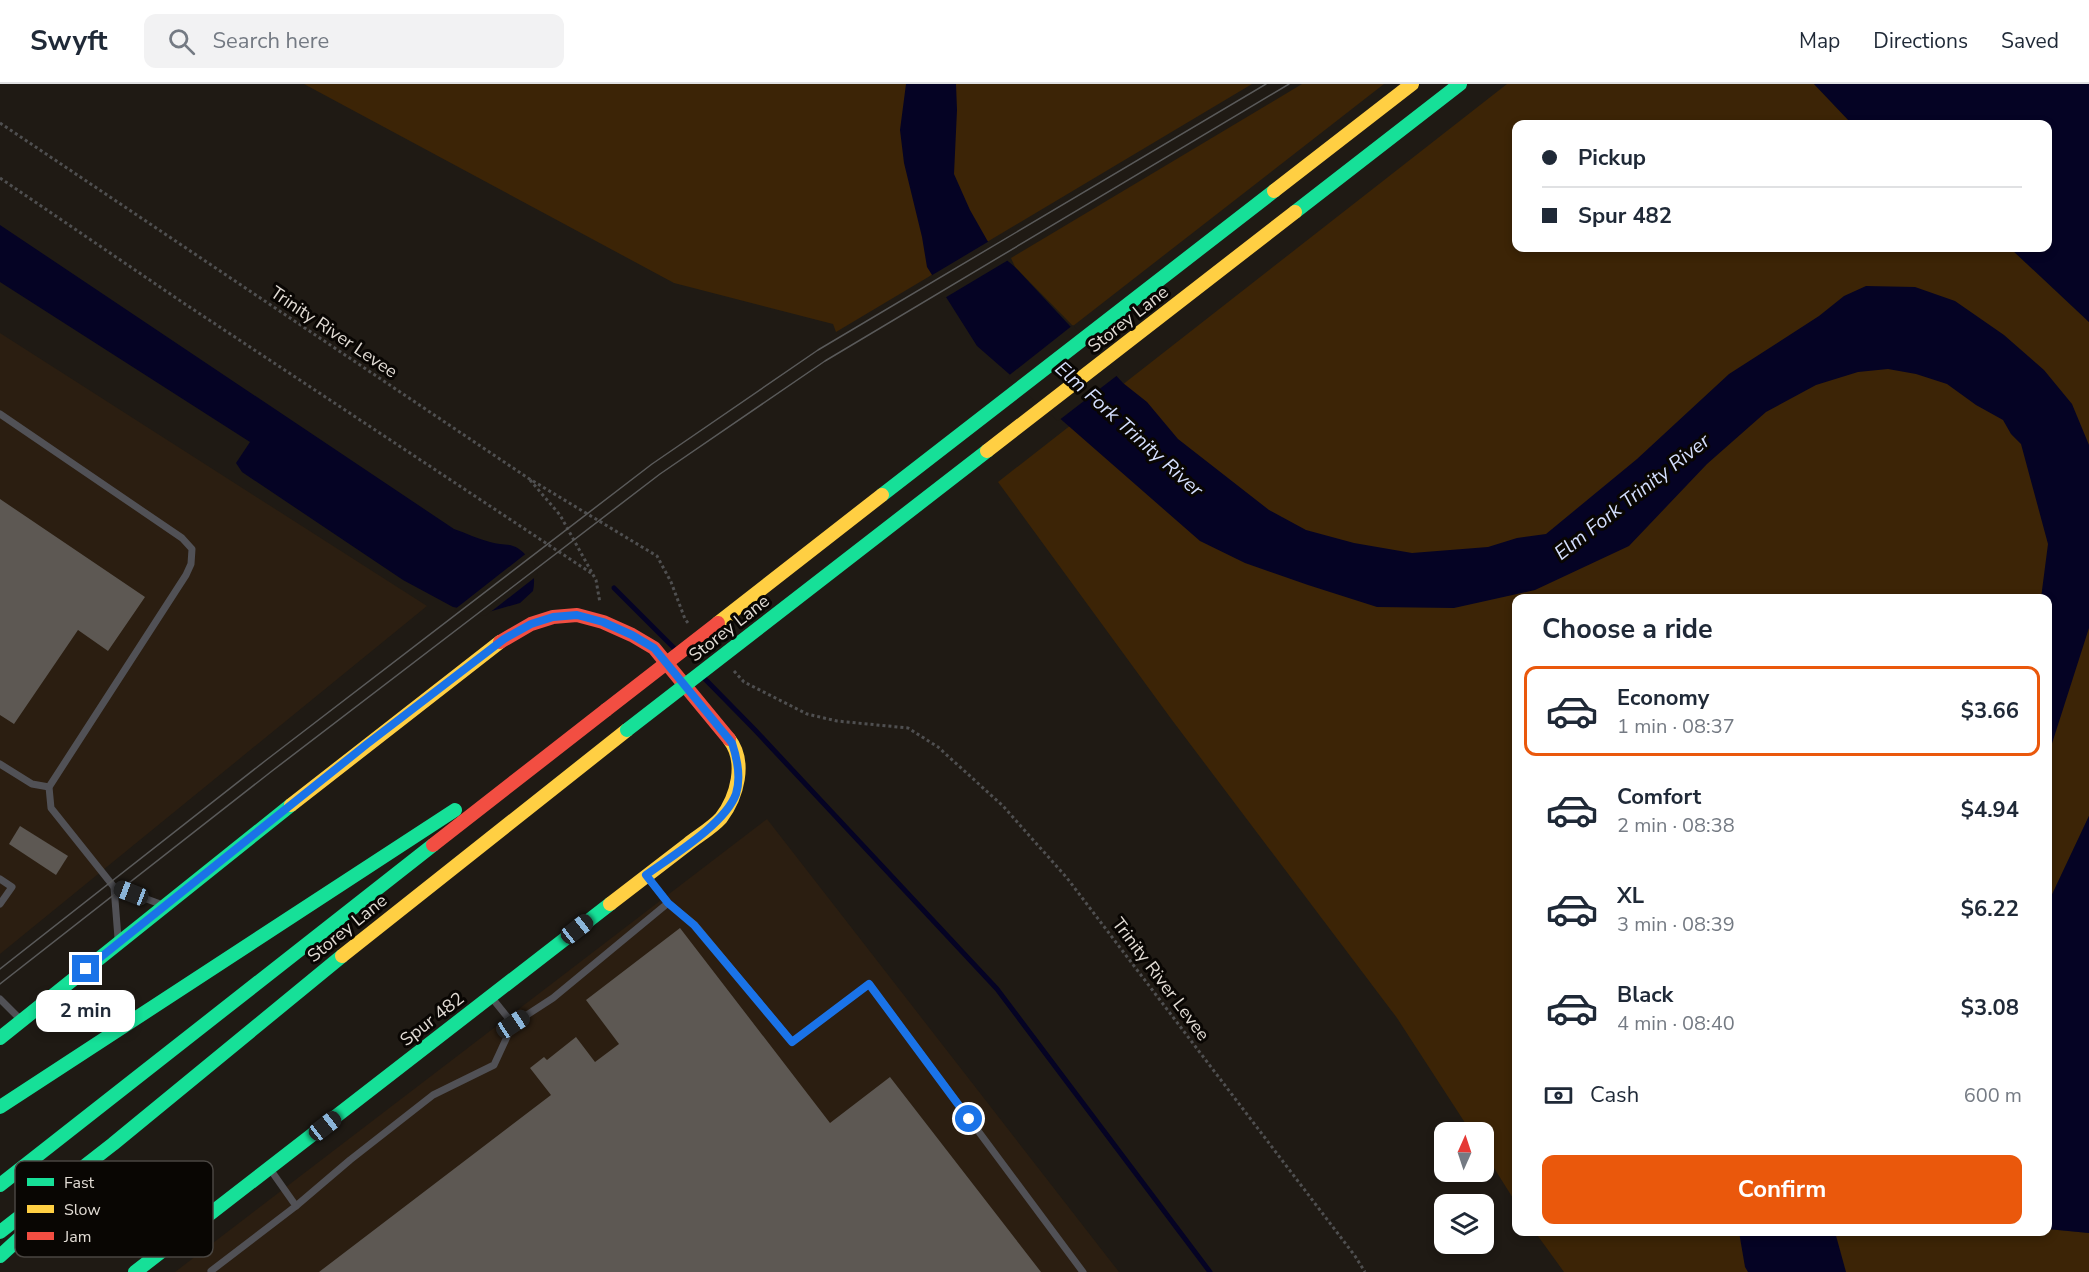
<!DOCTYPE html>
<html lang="en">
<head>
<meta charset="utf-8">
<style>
  :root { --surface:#fff; --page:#f2f2f3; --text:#1f2937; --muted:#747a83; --line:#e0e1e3; --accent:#ea580c }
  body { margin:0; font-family:"Nunito Sans",sans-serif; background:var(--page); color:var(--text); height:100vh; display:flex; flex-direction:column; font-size:22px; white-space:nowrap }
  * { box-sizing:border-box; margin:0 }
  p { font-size:20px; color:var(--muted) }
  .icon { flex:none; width:33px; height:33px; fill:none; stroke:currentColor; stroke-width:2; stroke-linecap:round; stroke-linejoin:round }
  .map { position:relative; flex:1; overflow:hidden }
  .sheet { position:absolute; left:1512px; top:510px; width:540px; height:642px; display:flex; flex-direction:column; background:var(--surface); border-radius:12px; box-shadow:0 3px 9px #0003 }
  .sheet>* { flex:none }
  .banner { position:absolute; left:1512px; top:36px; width:540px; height:132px; border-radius:12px; box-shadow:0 3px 9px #0003; display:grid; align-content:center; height:132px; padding:0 30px; background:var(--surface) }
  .needle { width:39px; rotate:3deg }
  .tools { position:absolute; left:1434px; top:1038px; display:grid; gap:12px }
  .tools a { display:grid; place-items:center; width:60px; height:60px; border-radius:12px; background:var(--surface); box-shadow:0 3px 9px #0003; font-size:30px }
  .end { position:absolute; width:27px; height:27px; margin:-14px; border:8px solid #1a73e8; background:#fff; box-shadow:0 0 0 3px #fff }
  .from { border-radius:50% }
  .bubble { position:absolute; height:42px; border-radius:12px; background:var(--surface); box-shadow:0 3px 9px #0003; font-size:20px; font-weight:700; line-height:42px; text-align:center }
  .car { position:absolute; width:18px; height:36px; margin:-18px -9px; border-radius:8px; box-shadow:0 0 4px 2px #0007; background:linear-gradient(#222 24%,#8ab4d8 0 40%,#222 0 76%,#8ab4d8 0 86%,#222 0) }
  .banner b { display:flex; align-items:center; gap:21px; height:57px; font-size:22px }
  .banner b+b { border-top:2px solid var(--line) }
  .banner i { width:15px; height:15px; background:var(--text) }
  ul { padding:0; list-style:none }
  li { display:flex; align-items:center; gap:18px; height:90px; margin:0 12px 9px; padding:0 18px; border:3px solid transparent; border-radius:12px }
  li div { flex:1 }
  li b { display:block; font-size:22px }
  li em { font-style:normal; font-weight:700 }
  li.selected { border-color:var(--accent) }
  li>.icon { width:54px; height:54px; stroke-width:1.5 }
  h2 { padding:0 30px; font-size:27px; line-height:72px }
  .pay { display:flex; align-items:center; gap:15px; height:66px; padding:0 30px; font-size:22px }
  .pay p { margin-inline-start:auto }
  .primary-button { display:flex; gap:12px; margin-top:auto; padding:12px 30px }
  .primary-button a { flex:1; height:69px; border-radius:12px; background:var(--accent); color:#fff; font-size:24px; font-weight:700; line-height:69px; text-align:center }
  header { display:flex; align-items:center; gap:36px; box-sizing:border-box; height:84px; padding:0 30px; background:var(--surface); border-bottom:2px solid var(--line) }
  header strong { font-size:28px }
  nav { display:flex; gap:33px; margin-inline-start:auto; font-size:21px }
  .search { width:420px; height:54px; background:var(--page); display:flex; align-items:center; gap:15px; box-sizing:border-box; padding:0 21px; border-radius:12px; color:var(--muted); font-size:22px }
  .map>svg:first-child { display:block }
</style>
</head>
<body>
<header>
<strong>Swyft</strong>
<div class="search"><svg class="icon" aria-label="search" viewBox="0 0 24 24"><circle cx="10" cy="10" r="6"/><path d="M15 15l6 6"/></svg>Search here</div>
<nav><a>Map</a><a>Directions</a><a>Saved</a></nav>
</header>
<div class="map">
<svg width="2089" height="1188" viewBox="0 0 2089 1188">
  <rect width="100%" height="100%" fill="#1f1a14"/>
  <g fill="#2b1e11">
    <path d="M0,249L427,522L0,870Z"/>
    <path d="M767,735L1119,1188H175Z"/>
  </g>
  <g fill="#3c2406">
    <path d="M304,0H1252L836,248L833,240L674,199Z"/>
    <path d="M1302,0H1384L1073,242L1015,183L1011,174Z"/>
    <path d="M1507,0H1814L1852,40H1516V164H2010L2089,238V732L2048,819V514H1516V1119L1484,1068V1048H1471L1397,934L1172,636L998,398Z"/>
    <path d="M2048,1145L2089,1149V1188H1564L1535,1148H2048Z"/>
  </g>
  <g fill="#050324">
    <path d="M906,0H956L957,26L954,90L970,126L991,163L1015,183L1123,299L1147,318L1178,355L1269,426L1306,446L1354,459L1412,469L1488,463L1517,454L1546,450L1637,375L1729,290L1819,232L1844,212L1866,202L1915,203L1955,217L2004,251L2044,286L2072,320L2089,361V544L2048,672V514H2041L2048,460L2021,360L2011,350L2003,336L1976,321L1947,300L1916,290L1888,285L1858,288L1816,301L1766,328L1707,380L1629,462L1535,506L1454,524L1377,523L1308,501L1245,479L1200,457L977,262L927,183L922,153L904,79L900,46Z"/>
    <path d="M1814,0H2089V238L2010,164H2048V40H1852Z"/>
    <path d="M0,141L454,445C466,449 478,455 490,458C497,460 503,460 510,461C530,466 537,489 533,507L520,519L485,529L453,523L403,496L242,388L236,379L250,358L0,198Z"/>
    <path d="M2089,732V1149L2048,1145V819Z"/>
    <path d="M1739,1148H1835L1846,1188H1748L1745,1183Z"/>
  </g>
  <g fill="#1f1a14">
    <path d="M991,156L1010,175L943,215L929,193Z"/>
    <path d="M1073,241L1119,290L1058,337L1007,293Z"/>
    <path d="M528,468L534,477L538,491L497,523L485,532L454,526Z"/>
  </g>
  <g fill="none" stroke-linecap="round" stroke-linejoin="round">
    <g stroke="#050324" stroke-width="5">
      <path d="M614,504L674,564"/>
      <path d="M704,594L755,646L997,905L1210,1188"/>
    </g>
  </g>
  <g fill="#5d5853">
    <path d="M0,415L145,513L108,567L78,546L14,640L0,631Z"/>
    <path d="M20,742L68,772L56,791L9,760Z"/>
    <path d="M680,844L830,1039L890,993L1041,1188H319L551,1011L530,984L544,973L547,976L576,953L595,978L619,960L586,916Z"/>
  </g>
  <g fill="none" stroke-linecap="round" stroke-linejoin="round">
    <g stroke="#4f4f50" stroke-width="3" stroke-dasharray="3 3" stroke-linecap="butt">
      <path d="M0,39L528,394L657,472L671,498L685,535L688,539"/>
      <path d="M0,94L182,218L591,489"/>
      <path d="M530,396L560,431L596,496L600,519"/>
      <path d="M734,587L744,598L807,630L837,637L908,644L938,663L1003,722L1067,794L1355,1172L1365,1188"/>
    </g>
    <g stroke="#515156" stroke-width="7">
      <path d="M0,330L182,454L192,465L191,480L186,491L49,703L51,724L114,803"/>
      <path d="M0,680L32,700L49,703"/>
      <path d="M0,795L12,803L0,820"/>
      <path d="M668,819L695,841L792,958L869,900L1083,1188"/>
      <path d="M118,854L114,803L163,821"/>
      <path d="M492,914L513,940L553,914L668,819L648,794"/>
      <path d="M0,915L20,935"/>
      <path d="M296,1122L350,1076L433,1011L494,981L513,940"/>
      <path d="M211,1187L296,1122L270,1085"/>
    </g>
    <g stroke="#16e098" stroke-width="14">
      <path d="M0,954L291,721"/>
      <path d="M0,1023L455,726"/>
      <path d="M0,1101L433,761"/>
      <path d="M0,1148L113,1060L342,872"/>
      <path d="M0,1172L47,1129"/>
      <path d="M135,1188L610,820"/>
    </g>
    <g stroke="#ffcf43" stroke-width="14">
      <path d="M291,721L500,558"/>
      <path d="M610,820C636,800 662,780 688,760C698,752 712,744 721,734C737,713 747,678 729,655"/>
      <path d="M342,872L627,646"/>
    </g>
    <g stroke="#f24e42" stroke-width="14">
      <path d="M500,558L531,540L553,533L577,531L603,538L632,551L654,564L729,655"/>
      <path d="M433,761L606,626"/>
    </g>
    <g stroke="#5a5a5a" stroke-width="1.5">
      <path d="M0,885L265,677L652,380L818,266L1266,0"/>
      <path d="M0,900L272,687L660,390L825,277L1289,0"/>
    </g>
    <g stroke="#16e098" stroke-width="14">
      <path d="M1295,128L1460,0"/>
      <path d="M882,411L1274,107"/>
      <path d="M627,646L987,367"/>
    </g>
    <g stroke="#ffcf43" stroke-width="14">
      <path d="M1274,107L1412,0"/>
      <path d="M987,367L1295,128"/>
      <path d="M718,539L882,411"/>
    </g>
    <path stroke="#f24e42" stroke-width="14" d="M606,626L718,539"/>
  </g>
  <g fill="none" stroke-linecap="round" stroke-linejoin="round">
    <path stroke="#1a73e8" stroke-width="8" d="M86,885L367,660L504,555L531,540L553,533L577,531L603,538L632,551L654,564L732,659C737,674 741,694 736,710C725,740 672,772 646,791L668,819L694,841L792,958L869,900L969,1035"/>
  </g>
  <g text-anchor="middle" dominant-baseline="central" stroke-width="6" stroke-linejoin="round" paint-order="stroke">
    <g font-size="18" fill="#e2dcd5" stroke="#090603">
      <text transform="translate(1128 235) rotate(-38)">Storey Lane</text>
      <text transform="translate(334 248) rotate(34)">Trinity River Levee</text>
      <text transform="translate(729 544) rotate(-38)">Storey Lane</text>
      <text transform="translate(347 844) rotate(-39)">Storey Lane</text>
      <text transform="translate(1161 895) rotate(53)">Trinity River Levee</text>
      <text transform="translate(432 935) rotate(-38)">Spur 482</text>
    </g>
    <g font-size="20" font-style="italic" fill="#d4defd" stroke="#090603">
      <text transform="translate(1129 345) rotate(42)">Elm Fork Trinity River</text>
      <text transform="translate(1632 413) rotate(-38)">Elm Fork Trinity River</text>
    </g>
  </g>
  <rect x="15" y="1077" width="198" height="96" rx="9" fill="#090603" stroke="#4a4642" stroke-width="1.5"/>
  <rect x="27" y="1094" width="27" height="8" fill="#16e098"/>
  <rect x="27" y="1121" width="27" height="8" fill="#ffcf43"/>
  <rect x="27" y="1148" width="27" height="8" fill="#f24e42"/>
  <g font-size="16" fill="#e2dcd5">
    <text x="64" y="1104">Fast</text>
    <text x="64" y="1131">Slow</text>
    <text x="64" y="1158">Jam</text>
  </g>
</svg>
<div class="tools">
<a><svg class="needle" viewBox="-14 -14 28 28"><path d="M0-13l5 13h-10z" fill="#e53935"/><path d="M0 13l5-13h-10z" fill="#747a83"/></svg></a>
<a><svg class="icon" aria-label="layers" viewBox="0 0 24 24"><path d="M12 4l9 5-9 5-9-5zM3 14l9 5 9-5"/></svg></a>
</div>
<i class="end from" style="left:969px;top:1035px"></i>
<i class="end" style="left:86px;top:885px"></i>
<div class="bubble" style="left:36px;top:906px;width:99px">2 min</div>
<i class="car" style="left:131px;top:809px;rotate:291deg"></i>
<i class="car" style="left:577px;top:845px;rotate:52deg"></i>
<i class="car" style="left:513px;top:940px;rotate:57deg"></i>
<i class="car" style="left:325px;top:1042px;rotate:52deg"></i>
<div class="banner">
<b><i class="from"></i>Pickup</b>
<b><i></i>Spur 482</b>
</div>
<section class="sheet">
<h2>Choose a ride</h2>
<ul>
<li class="selected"><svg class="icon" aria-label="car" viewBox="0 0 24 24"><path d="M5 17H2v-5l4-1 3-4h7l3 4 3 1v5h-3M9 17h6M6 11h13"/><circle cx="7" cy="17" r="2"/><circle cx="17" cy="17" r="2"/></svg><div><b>Economy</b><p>1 min · 08:37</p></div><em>$3.66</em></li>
<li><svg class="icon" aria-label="car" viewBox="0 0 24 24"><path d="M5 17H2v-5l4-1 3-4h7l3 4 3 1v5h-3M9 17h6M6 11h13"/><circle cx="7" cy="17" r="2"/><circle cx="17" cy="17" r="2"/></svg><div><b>Comfort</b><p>2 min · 08:38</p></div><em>$4.94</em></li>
<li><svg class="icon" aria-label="car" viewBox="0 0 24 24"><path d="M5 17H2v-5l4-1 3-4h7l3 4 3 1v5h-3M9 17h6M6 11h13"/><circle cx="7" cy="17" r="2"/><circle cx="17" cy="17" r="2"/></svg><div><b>XL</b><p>3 min · 08:39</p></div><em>$6.22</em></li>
<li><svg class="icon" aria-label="car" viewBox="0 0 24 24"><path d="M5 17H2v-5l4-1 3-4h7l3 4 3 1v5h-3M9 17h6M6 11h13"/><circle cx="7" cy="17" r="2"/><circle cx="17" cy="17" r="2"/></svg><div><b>Black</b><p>4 min · 08:40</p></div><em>$3.08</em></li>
</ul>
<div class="pay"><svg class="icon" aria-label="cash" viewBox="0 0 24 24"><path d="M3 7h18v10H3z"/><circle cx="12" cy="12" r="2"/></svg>Cash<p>600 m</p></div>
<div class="primary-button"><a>Confirm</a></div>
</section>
</div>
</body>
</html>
